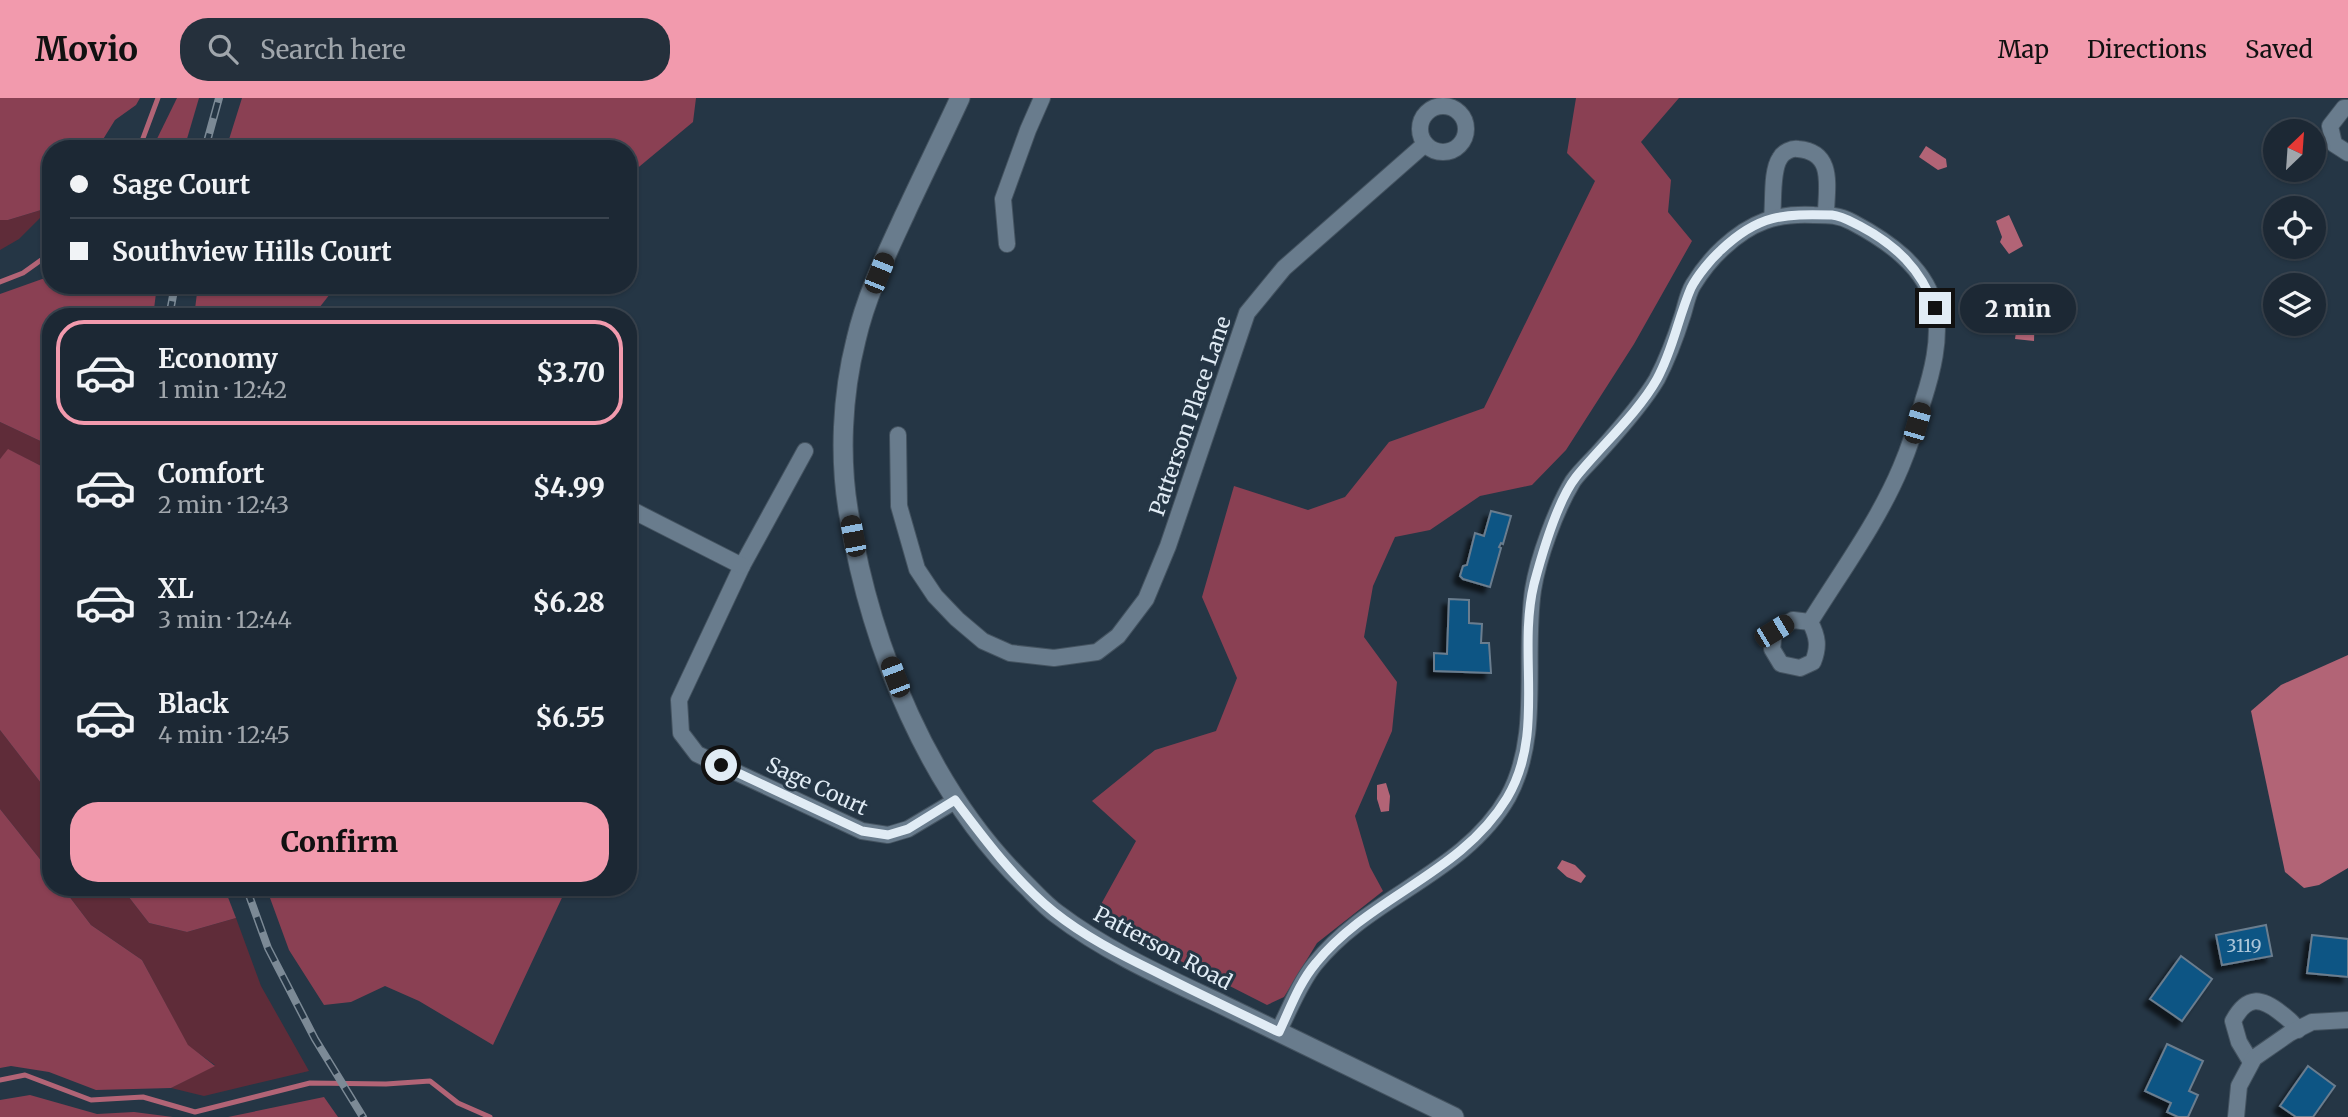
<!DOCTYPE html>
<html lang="en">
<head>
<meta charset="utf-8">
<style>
  :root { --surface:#1c2834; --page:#25303c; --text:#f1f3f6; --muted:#a0a6ac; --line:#3a444f; --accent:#f29aad }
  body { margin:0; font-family:Merriweather,serif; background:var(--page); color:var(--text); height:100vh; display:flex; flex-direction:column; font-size:26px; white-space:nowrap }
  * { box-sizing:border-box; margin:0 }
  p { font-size:23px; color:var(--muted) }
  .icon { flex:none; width:38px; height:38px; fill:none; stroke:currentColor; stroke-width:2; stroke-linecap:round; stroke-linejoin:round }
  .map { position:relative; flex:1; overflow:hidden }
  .details { position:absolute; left:42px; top:210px; width:595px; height:588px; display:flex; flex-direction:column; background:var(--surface); border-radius:28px; box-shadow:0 2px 5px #0004,0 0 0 2px var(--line) }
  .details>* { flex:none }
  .banner { position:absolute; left:42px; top:42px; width:595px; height:154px; border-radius:28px; box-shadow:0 2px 5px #0004,0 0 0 2px var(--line); display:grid; align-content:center; height:154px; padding:0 28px; background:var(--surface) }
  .needle { width:46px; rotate:25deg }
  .buttons { position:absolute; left:2263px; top:21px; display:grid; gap:14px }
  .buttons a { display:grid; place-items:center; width:63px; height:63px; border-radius:50%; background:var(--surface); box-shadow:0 2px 5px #0004,0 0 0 2px var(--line); font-size:35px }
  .end { position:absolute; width:32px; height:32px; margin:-16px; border:9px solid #e1ecf5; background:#111; box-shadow:0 0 0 4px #111 }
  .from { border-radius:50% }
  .bubble { position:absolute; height:49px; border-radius:24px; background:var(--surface); box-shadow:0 2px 5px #0004,0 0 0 2px var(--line); font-size:23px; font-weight:800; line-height:49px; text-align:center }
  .car { position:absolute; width:21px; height:42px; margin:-21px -10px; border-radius:9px; box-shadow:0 0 5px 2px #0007; background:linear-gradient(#222 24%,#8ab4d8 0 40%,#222 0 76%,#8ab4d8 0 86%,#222 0) }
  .banner b { display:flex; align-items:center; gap:24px; height:66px; font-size:26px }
  .banner b+b { border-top:2px solid var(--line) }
  .banner i { width:18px; height:18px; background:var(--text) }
  ul { padding:12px 0 0; list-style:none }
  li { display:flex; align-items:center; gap:21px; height:105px; margin:0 14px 10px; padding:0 14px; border:4px solid transparent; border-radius:28px }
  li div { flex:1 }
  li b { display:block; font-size:26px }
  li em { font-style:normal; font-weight:800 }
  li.on { border-color:var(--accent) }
  li>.icon { width:63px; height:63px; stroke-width:1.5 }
  .button { display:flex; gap:14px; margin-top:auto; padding:14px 28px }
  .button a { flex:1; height:80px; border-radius:28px; background:var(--accent); color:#111; font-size:28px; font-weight:800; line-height:80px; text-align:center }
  header { display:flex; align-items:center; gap:42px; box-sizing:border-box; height:98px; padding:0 35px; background:var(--accent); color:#111 }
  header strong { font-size:33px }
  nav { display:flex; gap:38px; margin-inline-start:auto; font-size:24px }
  .search { width:490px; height:63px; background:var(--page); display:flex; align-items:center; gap:18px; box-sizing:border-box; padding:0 24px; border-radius:28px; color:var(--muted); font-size:26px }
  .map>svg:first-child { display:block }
</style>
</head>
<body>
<header>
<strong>Movio</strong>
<div class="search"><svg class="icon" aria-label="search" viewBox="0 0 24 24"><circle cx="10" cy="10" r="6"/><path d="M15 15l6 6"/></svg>Search here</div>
<nav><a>Map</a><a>Directions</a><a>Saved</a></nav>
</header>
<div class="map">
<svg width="2348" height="1019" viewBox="0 0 2348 1019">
  <defs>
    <filter id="shadow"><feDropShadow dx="-6" dy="6" stdDeviation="2" flood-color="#0009"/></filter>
  </defs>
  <rect width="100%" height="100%" fill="#253645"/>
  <g fill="#5f2c39">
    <path d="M51,109L19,141L0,152V122H8Z"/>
    <path d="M0,324L51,348V373L9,352L0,361Z"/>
    <path d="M0,632L51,698V775L0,711Z"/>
    <path d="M62,789H121L149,825L187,834L236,820L261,888L309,973L204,998L171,990L215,967L188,948L142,862L91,827Z"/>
  </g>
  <g fill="#8a4053">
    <path d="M0,0H140L136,7L115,22L97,51H51V109L8,122H0Z"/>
    <path d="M177,0H199L184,51H152Z"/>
    <path d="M242,0H696L693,24L628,78V51H226Z"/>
    <path d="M1576,0H1679L1641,44L1671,82L1668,114L1692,143L1634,246L1566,352L1532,387L1480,398L1430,432L1395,439L1373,488L1364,539L1397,584L1392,633L1355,718L1370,769L1383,793L1317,845L1284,899L1267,907L1094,819L1136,743L1092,703L1155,652L1216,633L1237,580L1202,499L1234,388L1308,412L1345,399L1389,344L1484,310L1595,83L1567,55Z"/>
    <path d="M51,175V187H157L153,219H51V348L0,324V196L45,180Z"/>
    <path d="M198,187H337L312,219H194Z"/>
    <path d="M8,351L51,373V698L0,632V361Z"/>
    <path d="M0,711L51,775V789H62L91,827L142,862L188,947L215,968L171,990L96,992L49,974L11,968L0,970Z"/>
    <path d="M121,789H224L236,820L187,834L149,825Z"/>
    <path d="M266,789H567L493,947L419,903L385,888L351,904L324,907L289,852Z"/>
    <path d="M30,997L97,1016L134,1014L173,1019H0V1002Z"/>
    <path d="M324,999L338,1019H228Z"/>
  </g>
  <g fill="#b26476">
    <path d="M1926,48L1946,61L1947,69L1938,72L1919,59Z"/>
    <path d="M2009,117L2023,148L2009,156L2000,144L2002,139L1996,123Z"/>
    <path d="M2020,208L2035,209L2034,243L2015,241L2016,234L2019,231Z"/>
    <path d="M2348,557V770L2319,787L2304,790L2285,774L2251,613L2281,587Z"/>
    <path d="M1386,685L1390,698L1389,713L1381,714L1377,701V687Z"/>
    <path d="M1562,762L1575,767L1586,778L1581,785L1567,779L1557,770Z"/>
  </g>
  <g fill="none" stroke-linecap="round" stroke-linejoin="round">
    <g stroke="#b26476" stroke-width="5">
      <path d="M139,51L158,0"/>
      <path d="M0,184L23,175L51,155"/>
      <path d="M0,982L25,977L91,1002L143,999L195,1014L310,985L386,986L430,983L458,1005L490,1019"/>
    </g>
  </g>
  <g fill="#0f5484" stroke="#6a7d8e" stroke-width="2" filter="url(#shadow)">
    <path d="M1491,413L1511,418L1503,446L1501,445L1499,449L1501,450L1490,489L1463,481L1460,478L1463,468L1467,467L1475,435L1484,438Z"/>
    <path d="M1449,501L1469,502V525L1482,526L1481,545H1489L1491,575L1434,573V555L1447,556Z"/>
    <path d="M2266,827L2272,858L2222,867L2216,837Z"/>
    <path d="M2312,837L2348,841V879L2307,875Z"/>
    <path d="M2181,858L2212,881L2182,923L2150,901Z"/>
    <path d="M2167,946L2203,963L2189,993L2198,997L2188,1019H2178L2167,1014L2171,1005L2145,993Z"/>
    <path d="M2308,968L2335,988L2313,1019H2296L2280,1008Z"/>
  </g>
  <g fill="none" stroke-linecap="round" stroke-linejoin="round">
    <defs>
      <g id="minor">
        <circle cx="1443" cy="31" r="23"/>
        <path d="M2348,10H2344L2330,28L2334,46L2348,55"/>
        <path d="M1772,120C1774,104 1771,73 1780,60C1783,54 1792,50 1798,51C1836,54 1826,91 1826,117"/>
        <path d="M1007,146L1003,101L1028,32L1042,0"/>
        <path d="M898,337L899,408L917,471L935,498L957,521L983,543L1010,555L1054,560L1097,554L1118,538L1146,501L1168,448L1247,215L1284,170L1425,46"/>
        <path d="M805,353L742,468L679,602L681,635L697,656L862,733L888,737L908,731L955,703"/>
        <path d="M628,410L742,468"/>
        <path d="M1278,934C1290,911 1299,886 1315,866C1369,798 1464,776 1508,699C1542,637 1523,560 1533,492C1538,460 1556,411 1573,383C1580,373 1591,363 1599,354C1618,333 1643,305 1657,281C1668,260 1676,238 1683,216C1686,206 1688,195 1693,187C1701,174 1712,160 1723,150C1751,124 1776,115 1814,117C1829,117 1839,117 1852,124C1886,142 1927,169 1935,211C1941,241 1932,275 1923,303C1917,325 1910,348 1901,369C1878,424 1841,474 1810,524L1793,522L1774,533L1772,551L1781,566L1800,570L1813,564C1819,549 1818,539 1810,524"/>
        <path d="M2251,964L2239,944L2233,923C2247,897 2261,899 2282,916C2288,921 2294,925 2298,932"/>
        <path d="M2236,1019L2239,988L2254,960L2290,935L2312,924L2348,922"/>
      </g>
      <path id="tertiary" d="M960,0C942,39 923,77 905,116C886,157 866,198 856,242C842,297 839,361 849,417C871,550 929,694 1027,788C1037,798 1046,808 1057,816C1107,854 1166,880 1223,907C1300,945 1377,982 1454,1019"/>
    </defs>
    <use href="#minor" stroke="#445360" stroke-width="18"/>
    <use href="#tertiary" stroke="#445360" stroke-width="21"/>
    <use href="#minor" stroke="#697c8d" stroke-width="16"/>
    <use href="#tertiary" stroke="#697c8d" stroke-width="19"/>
    <defs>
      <g id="rail">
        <path d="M205,51L219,0"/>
        <path d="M169,219L175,187"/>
        <path d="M246,789L268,850L315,941L363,1019"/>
      </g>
    </defs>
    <use href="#rail" stroke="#7c8a96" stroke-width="8"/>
    <use href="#rail" stroke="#253645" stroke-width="5" stroke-dasharray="16" stroke-linecap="butt"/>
  </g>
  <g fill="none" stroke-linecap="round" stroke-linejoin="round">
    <path stroke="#e1ecf5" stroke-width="9" d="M721,667L862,733L888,737L908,731L955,702C985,742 1015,782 1054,814C1084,838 1119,856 1154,873C1195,894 1237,914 1279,934C1290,911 1299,885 1316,865C1370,798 1461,776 1507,700C1546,635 1517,556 1534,486C1542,456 1557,403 1576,379C1601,348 1638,315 1657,281C1673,252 1678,220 1691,190C1697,178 1711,161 1721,152C1759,116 1783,116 1832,117C1842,118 1850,123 1860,128C1896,147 1921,171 1935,210"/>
  </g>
  <g text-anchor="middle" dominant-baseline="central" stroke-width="6" stroke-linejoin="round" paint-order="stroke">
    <g font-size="18" fill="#acc6d9">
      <text x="2244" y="847">3119</text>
    </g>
    <g font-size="21" fill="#e1ecf5" stroke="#253645">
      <text transform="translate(1190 318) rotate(-71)">Patterson Place Lane</text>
      <text transform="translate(817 688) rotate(25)">Sage Court</text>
      <text transform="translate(1163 850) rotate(28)">Patterson Road</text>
    </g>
  </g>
</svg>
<div class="buttons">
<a><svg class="needle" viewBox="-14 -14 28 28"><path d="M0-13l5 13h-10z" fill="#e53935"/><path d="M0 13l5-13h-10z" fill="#a0a6ac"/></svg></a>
<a><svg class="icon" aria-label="locate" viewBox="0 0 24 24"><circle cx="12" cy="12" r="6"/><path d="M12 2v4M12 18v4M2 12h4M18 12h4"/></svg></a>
<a><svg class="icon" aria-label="layers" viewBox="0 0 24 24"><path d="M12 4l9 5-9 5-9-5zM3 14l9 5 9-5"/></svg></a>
</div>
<i class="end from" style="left:721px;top:667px"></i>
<i class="end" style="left:1935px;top:210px"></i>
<div class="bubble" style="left:1960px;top:186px;width:116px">2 min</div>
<i class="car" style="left:879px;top:175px;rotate:22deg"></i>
<i class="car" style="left:1917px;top:325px;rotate:16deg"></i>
<i class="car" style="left:853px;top:438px;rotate:349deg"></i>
<i class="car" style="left:1774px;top:533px;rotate:59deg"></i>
<i class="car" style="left:895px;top:579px;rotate:339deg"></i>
<div class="banner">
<b><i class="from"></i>Sage Court</b>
<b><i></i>Southview Hills Court</b>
</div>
<section class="details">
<ul>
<li class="on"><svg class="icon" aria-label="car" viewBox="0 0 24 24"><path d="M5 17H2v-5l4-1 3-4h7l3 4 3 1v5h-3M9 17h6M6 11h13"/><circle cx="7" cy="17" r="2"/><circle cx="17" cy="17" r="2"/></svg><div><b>Economy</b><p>1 min · 12:42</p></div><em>$3.70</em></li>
<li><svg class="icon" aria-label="car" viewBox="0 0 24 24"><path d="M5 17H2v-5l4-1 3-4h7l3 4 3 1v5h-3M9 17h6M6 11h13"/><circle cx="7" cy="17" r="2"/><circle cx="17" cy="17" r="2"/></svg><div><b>Comfort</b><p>2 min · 12:43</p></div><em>$4.99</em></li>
<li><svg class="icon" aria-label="car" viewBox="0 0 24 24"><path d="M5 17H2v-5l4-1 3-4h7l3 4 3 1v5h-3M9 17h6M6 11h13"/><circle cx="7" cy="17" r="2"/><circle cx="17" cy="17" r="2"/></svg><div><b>XL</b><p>3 min · 12:44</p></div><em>$6.28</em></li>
<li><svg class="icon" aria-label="car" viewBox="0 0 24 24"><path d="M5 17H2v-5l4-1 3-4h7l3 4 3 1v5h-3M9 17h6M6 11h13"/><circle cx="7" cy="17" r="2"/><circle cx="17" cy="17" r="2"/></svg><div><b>Black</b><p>4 min · 12:45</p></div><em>$6.55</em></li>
</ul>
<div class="button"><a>Confirm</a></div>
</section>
</div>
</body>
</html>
